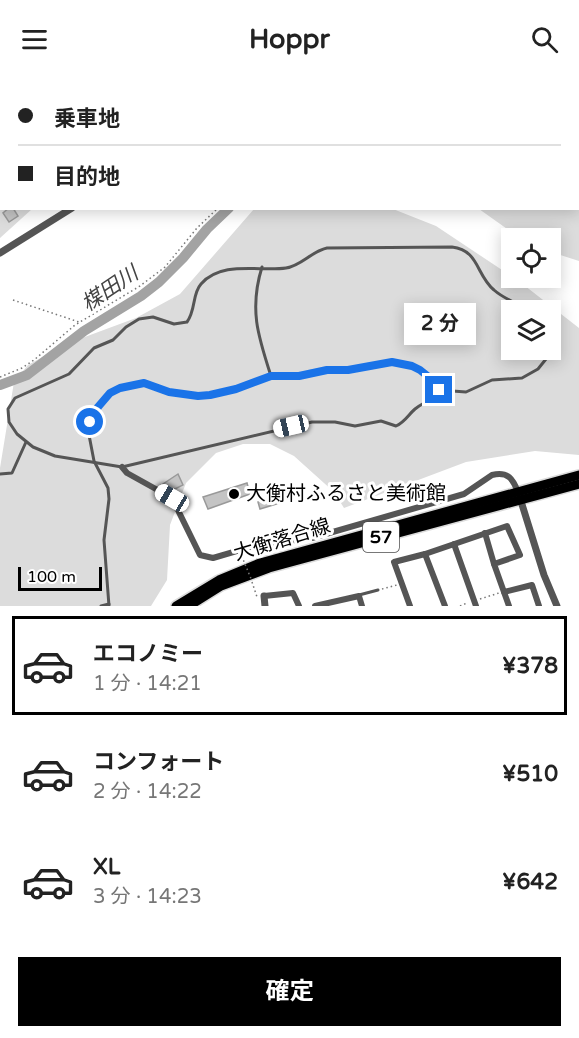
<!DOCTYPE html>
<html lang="ja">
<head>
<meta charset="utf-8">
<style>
  :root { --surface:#fff; --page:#f2f2f2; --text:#222; --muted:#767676; --line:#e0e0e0; --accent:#000 }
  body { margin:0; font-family:"Varela Round","Noto Sans JP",sans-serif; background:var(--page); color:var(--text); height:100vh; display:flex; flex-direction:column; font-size:22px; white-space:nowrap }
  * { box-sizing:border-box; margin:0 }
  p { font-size:20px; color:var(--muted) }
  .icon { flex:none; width:33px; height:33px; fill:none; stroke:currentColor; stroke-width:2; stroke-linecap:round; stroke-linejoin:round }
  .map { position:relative; height:528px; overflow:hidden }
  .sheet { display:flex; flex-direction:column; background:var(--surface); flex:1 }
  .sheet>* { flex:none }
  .guide { position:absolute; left:0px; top:0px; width:579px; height:132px; box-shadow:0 3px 15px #0003; display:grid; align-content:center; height:132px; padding:0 18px; background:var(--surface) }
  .controls { position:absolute; left:501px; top:150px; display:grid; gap:12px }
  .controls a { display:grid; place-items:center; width:60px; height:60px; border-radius:0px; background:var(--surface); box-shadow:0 3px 15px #0003; font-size:30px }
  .scale { position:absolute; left:18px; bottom:15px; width:84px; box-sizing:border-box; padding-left:6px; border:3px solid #000; border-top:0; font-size:16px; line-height:21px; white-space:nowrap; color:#000; -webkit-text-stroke:4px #fff; paint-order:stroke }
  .end { position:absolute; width:27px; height:27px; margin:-14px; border:8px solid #1a73e8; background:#fff; box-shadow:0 0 0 3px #fff }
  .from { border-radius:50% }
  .bubble { position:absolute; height:42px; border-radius:0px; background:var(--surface); box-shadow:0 3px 15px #0003; font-size:20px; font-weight:700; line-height:42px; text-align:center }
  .car { position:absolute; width:18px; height:36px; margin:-18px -9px; border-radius:8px; box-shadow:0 0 4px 2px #0007; background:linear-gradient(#fff 24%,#345 0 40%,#fff 0 76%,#345 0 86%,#fff 0) }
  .guide b { display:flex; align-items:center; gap:21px; height:57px; font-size:22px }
  .guide b+b { border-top:2px solid var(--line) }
  .guide i { width:15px; height:15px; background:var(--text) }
  ul { padding:10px 0 0; list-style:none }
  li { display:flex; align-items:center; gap:18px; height:99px; margin:0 12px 9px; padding:0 6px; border:3px solid transparent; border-radius:0px }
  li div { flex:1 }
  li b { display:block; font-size:22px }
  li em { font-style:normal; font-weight:700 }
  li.on { border-color:var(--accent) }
  li>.icon { width:54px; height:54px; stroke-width:1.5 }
  .action { display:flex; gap:12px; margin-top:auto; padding:12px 18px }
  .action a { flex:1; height:69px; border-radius:0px; background:var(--accent); color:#fff; font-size:24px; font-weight:700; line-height:69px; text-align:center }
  header { display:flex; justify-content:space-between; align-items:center; height:78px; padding:0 18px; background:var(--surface); font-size:27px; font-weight:700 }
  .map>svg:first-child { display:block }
</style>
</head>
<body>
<header><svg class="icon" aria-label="menu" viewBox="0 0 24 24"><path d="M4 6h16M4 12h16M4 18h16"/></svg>Hoppr<svg class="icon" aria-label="search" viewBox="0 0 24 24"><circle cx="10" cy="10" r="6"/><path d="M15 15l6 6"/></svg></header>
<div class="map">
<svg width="579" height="528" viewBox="0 0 579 528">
  <rect width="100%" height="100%" fill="#fff"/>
  <g fill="#dcdcdc" fill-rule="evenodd">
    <path d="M0,0H168L2,2V130L32,131L0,160Z"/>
    <path d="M300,0H579V183L551,174L550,160H520L479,131L578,130V2Z"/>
    <path d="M254,131H393L436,148L520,204L579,250V377L535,373L466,384L344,430L334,414L294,378L270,366H243L216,375L186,405L170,447L167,502L151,528H0V390L14,304L28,287L66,266L136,240L180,216ZM512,232H550V272H512Z"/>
  </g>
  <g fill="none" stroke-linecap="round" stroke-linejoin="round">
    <path stroke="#a3a3a3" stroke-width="1.5" d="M304,0V2"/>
    <path stroke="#a3a3a3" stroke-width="10" d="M0,307L27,297L84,253L141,218L159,204L183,180L207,151L229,130"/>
  </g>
  <g fill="#c4c4c4" stroke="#999" stroke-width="1.5">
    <path d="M9,130H13L18,138L9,144L3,135Z"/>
    <path d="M178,396L183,407L167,415L163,406Z"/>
    <path d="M247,405L250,416L208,431L203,419Z"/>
    <path d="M280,417L283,424L260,431L258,424Z"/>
  </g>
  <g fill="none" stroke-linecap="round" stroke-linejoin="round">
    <defs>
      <g id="primary">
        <path d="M176,528L219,502L260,485L579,397"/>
        <path d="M189,528L221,508L269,490L579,406"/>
      </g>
    </defs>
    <use href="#primary" stroke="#dbdbdb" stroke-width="12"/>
    <g stroke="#777" stroke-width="1.5" stroke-dasharray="1.5 3" stroke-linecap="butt">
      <path d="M296,0V2"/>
      <path d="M13,222L79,244"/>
      <path d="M0,299L22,290L34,282L75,247L140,208L165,189L197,150L218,130"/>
      <path d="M252,504L257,519"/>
      <path d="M382,511L397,507"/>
      <path d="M480,521L499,515"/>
      <path d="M460,528L467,525"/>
    </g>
    <g stroke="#555" stroke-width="3">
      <path d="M262,189C249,231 258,258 271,298"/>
      <path d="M439,312C431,324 425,323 415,331C408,337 405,344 396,348L381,343L355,348L335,344H312L122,389L55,378L33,369L17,356L9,344L8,331L15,320L69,296L94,270L113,262L126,249L139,241L153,239L174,246L187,244C196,232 192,216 201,206C222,182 260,194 286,190C301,188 312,173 327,170L452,169C479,172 476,197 494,212C504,221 517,225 528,232"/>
      <path d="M439,312L466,314L492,302L522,300L538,291L546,281V272"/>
      <path d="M0,396L12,395L26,364"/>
      <path d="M359,517L378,512"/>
      <path d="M101,528L109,526"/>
      <path d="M109,528L104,462L109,421L108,410L94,383L89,357L93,337L110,315L120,310L144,305L169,314L198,318L210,317L236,311L271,298H299L327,292H348L391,284L412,288L420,292L435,304L439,312"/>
    </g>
    <g stroke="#555" stroke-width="6">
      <path d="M122,389L127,395L172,420L200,477L213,480L257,467L312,460L464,416L492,397C508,393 513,401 518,414"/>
      <path d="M485,455L494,486"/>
      <path d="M454,466L476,528"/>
      <path d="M425,476L445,528"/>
      <path d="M504,514L532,507L539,528"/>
      <path d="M264,518L293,515L299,528"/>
      <path d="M315,528L359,518L362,528"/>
      <path d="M410,528L394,484L425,476L507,448L520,477L494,486L509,528"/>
    </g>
    <g stroke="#555" stroke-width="7">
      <path d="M213,2V0"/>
      <path d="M0,175L72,130"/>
      <path d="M520,420L544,497L557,528"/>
      <path d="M264,518L265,528"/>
    </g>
    <use href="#primary" stroke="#000" stroke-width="9"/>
    <path stroke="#777" stroke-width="1.5" stroke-dasharray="1.5 3" stroke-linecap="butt" d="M240,474L252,503"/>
  </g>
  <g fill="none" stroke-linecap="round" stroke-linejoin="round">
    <path stroke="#1a73e8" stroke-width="8" d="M90,344L98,329L110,315L120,310L144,305L169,314L198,318L210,317L236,311L271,298H299L327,292H348L392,284L412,288L420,292L435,304L439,312"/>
  </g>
  <circle fill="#000" stroke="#fff" stroke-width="2" cx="234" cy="416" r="6"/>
  <g text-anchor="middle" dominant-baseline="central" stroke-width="6" stroke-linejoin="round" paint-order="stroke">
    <rect fill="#fff" stroke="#4c4c4c" stroke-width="1.5" x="363" y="444" width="36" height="30" rx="4.5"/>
    <g font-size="18" font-weight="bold" fill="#000">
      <text x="381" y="459">57</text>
    </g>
    <g font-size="20" fill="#000" stroke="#fff" text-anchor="start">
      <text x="246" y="416">大衡村ふるさと美術館</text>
    </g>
    <g font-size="20" fill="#000" stroke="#fff">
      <text transform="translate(282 462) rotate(-17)">大衡落合線</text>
    </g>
    <g font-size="21" font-style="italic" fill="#444" stroke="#fff">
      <text transform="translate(110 211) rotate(-34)">楳田川</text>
    </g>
  </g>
</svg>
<div class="controls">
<a><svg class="icon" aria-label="locate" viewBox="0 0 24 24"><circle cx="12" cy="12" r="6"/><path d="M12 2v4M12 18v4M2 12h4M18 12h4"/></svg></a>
<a><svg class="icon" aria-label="layers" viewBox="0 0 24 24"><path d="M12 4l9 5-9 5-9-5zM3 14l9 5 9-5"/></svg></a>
</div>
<div class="scale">100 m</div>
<i class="end from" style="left:90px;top:344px"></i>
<i class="end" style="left:439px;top:312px"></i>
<div class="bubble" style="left:404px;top:225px;width:72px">2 分</div>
<i class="car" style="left:291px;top:348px;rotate:257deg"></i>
<i class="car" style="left:172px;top:420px;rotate:300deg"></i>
<div class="guide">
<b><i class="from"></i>乗車地</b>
<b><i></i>目的地</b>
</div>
</div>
<section class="sheet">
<ul>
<li class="on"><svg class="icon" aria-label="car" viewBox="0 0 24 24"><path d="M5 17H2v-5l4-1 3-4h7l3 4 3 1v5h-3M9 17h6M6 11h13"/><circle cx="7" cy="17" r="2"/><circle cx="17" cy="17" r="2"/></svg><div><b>エコノミー</b><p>1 分 · 14:21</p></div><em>¥378</em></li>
<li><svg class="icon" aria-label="car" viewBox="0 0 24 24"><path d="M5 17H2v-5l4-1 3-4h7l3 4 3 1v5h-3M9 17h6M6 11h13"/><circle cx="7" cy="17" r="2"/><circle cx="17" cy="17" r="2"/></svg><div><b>コンフォート</b><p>2 分 · 14:22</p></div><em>¥510</em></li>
<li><svg class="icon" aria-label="car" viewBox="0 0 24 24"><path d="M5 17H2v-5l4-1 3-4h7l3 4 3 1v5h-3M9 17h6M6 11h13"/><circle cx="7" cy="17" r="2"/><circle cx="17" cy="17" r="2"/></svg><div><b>XL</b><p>3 分 · 14:23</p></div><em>¥642</em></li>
</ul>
<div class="action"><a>確定</a></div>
</section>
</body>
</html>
